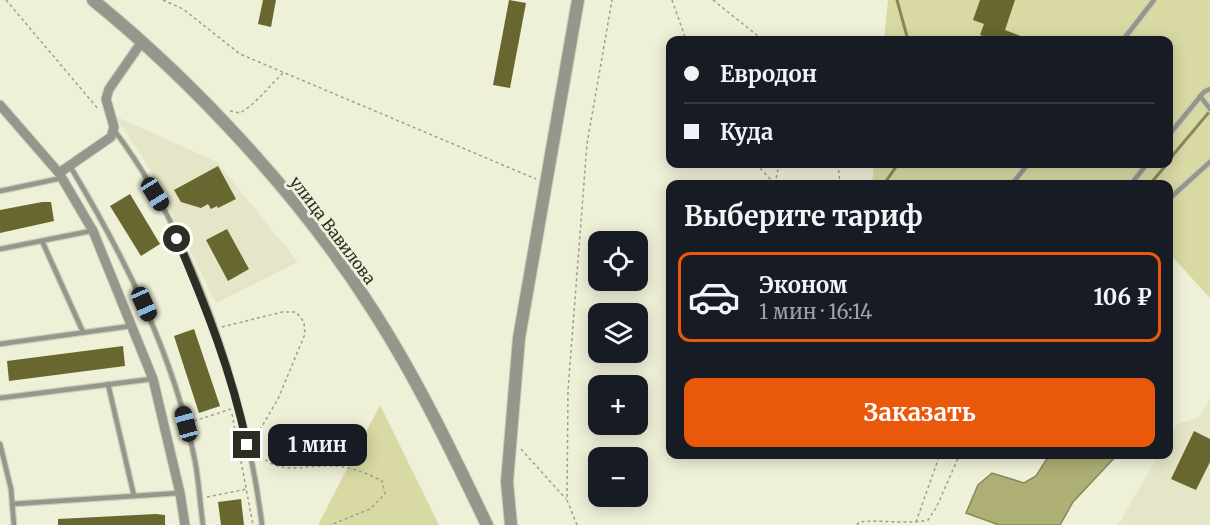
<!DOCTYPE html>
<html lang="ru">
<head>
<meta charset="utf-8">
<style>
  :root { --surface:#171b24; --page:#242831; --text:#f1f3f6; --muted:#9ea1a6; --line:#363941; --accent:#ea580c }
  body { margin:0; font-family:Merriweather,serif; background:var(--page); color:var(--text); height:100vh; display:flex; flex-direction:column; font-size:22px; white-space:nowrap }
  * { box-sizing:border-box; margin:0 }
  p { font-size:20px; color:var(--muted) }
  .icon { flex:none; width:33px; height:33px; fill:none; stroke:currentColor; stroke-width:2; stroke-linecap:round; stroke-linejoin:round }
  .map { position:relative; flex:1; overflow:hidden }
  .side { position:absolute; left:666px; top:180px; width:507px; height:279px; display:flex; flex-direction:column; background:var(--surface); border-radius:12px; box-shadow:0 3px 15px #0003 }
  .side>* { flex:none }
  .top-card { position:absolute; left:666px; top:36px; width:507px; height:132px; border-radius:12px; box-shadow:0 3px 15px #0003; display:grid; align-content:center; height:132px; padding:0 18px; background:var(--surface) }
  .fabs { position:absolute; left:588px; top:231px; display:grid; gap:12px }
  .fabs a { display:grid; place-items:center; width:60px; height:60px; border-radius:12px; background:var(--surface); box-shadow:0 3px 15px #0003; font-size:30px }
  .end { position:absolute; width:27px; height:27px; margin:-14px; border:8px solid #2c2d24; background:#fff; box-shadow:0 0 0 3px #fff }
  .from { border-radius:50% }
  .bubble { position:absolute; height:42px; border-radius:12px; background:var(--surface); box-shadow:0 3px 15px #0003; font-size:20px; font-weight:700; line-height:42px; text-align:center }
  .car { position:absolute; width:18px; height:36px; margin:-18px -9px; border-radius:8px; box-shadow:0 0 4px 2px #0007; background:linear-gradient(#222 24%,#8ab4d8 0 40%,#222 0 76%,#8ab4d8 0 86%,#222 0) }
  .top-card b { display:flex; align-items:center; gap:21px; height:57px; font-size:22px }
  .top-card b+b { border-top:2px solid var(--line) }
  .top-card i { width:15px; height:15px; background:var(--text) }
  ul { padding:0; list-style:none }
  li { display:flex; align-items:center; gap:18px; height:90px; margin:0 12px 9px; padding:0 6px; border:3px solid transparent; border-radius:12px }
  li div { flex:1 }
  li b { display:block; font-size:22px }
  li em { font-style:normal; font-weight:700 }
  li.on { border-color:var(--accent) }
  li>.icon { width:54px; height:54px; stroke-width:1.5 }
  h2 { padding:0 18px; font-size:27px; line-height:72px }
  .button { display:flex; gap:12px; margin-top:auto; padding:12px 18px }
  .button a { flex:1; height:69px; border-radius:12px; background:var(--accent); color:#fff; font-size:24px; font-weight:700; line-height:69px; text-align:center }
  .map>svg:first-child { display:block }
</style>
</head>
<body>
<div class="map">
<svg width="1210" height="525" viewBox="0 0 1210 525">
  <rect width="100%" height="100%" fill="#eff0d8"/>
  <g fill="#e4e6c7">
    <path d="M115,116L217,162L298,262L216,303L149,168Z"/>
    <path d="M1210,398V525H1118L1159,455L1168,454L1169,438L1177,424L1200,417Z"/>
  </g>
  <g fill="#d8d9a3">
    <path d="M888,0H1210V298L1169,253L1168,184H872L874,164H1168V40H884Z"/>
    <path d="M380,405L439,525H318Z"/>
  </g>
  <path fill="#aeaf74" stroke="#87885c" stroke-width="1.5" d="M1050,454L1117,455L1073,502L1060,525H999L966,513L978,485L992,473L1024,483L1036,476Z"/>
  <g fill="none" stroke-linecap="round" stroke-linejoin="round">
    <g stroke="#87885c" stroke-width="3">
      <path d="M897,0L908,40"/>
      <path d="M1168,161L1210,111"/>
      <path d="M884,184L898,164"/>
      <path d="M1150,184L1167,164"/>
    </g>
  </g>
  <g fill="#67672f">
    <path d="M263,0H276L271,27L258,24Z"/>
    <path d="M509,0L526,3L510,88L493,85Z"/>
    <path d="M980,0H1015L1005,30L1031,40H996L980,35L984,24L973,20Z"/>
    <path d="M218,166L236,199L218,208L217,206L211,209L208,204L201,208L181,202L174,190Z"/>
    <path d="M130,194L160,244L141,256L110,206Z"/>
    <path d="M42,202H51L54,221L0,233V210Z"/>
    <path d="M227,229L249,269L228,281L206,240Z"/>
    <path d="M194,329L220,406L199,413L174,336Z"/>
    <path d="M123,346L125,366L9,381L7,361Z"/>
    <path d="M1194,431L1210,439V462L1196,490L1171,479Z"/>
    <path d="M241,499L244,525H221L218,502Z"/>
    <path d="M156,514L165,515V525H58V519Z"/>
  </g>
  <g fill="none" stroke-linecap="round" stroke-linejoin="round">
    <defs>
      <g id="service">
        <path d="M1123,40L1154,0"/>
        <path d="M1200,96L1210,109"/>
        <path d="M114,130C193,234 246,396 262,525"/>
        <path d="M1168,136L1204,92L1210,89"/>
        <path d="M70,166C125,258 174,355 195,461C199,482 200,504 203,525"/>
        <path d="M1012,184L1028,164"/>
        <path d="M1131,184L1147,164"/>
        <path d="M0,191L62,178"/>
        <path d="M1168,200L1210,162"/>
        <path d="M42,241L83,332"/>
        <path d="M0,249L91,231"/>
        <path d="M0,344L131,326"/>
        <path d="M108,384L134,496"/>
        <path d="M0,398L152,379"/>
        <path d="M0,444L11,489L14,525"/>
        <path d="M12,504L180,493"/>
      </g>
      <g id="minor">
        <path d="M0,105L59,173L93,231L153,379L180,493L185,525"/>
        <path d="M59,173L111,137L114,127L106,99L109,89L141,43"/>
      </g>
      <g id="tertiary">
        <path d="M93,0C195,83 301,197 372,309C416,377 452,452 487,525"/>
        <path d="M511,525L507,482L519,338L578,0"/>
      </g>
    </defs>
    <use href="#service" stroke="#cccdb8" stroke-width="7"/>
    <use href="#minor" stroke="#cccdb8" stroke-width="11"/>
    <use href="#tertiary" stroke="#cccdb8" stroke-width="14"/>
    <g stroke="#9e9f8d" stroke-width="1.5" stroke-dasharray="3 3" stroke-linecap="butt">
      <path d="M6,0L99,110"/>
      <path d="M163,0L183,9L240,54L536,179"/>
      <path d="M672,0L686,40"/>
      <path d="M713,0L763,40"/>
      <path d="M230,111L240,113C257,103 269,86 283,73"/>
      <path d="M756,164L775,184"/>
      <path d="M838,164L840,184"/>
      <path d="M775,184L779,164"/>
      <path d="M222,327L282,312H296L304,322L305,334L278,399L255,438"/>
      <path d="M232,414L253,525"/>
      <path d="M194,421L231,409"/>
      <path d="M521,449L566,499"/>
      <path d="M257,451C276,477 304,465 332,466C349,466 367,473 382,481L385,494L370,509L330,525"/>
      <path d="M207,497L247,489"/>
      <path d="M916,522L940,454"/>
      <path d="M577,525L567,500L568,390L587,144L612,0"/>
      <path d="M857,525L859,522C882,519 905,525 928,520L936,508L960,454"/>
    </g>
    <use href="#service" stroke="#95968c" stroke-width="4.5"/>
    <use href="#minor" stroke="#95968c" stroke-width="9"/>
    <use href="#tertiary" stroke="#95968c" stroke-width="12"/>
  </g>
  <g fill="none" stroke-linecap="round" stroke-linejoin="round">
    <path stroke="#2c2d24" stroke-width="8" d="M177,239C206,307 232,373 247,445"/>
  </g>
  <g text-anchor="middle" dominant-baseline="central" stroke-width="6" stroke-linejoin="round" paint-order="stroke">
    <g font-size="16" fill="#2c2d24" stroke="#eff0d8">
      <text transform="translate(333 230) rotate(53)">улица Вавилова</text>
    </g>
  </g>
</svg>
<div class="fabs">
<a><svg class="icon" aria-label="locate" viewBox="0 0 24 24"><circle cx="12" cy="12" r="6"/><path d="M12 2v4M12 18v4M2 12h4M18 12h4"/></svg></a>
<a><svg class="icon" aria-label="layers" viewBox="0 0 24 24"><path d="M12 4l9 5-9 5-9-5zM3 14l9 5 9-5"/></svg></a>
<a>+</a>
<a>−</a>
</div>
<i class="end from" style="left:177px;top:239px"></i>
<i class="end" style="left:247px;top:445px"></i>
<div class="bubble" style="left:268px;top:424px;width:99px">1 мин</div>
<i class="car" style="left:155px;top:194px;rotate:148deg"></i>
<i class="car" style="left:144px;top:304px;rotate:156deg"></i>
<i class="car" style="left:186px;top:424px;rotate:345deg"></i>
<div class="top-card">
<b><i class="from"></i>Евродон</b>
<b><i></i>Куда</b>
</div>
<section class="side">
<h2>Выберите тариф</h2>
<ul>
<li class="on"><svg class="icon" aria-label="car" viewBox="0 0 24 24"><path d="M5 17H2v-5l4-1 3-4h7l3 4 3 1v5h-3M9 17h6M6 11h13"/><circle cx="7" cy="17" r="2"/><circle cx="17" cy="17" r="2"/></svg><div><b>Эконом</b><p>1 мин · 16:14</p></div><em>106 ₽</em></li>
</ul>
<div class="button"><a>Заказать</a></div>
</section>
</div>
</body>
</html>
